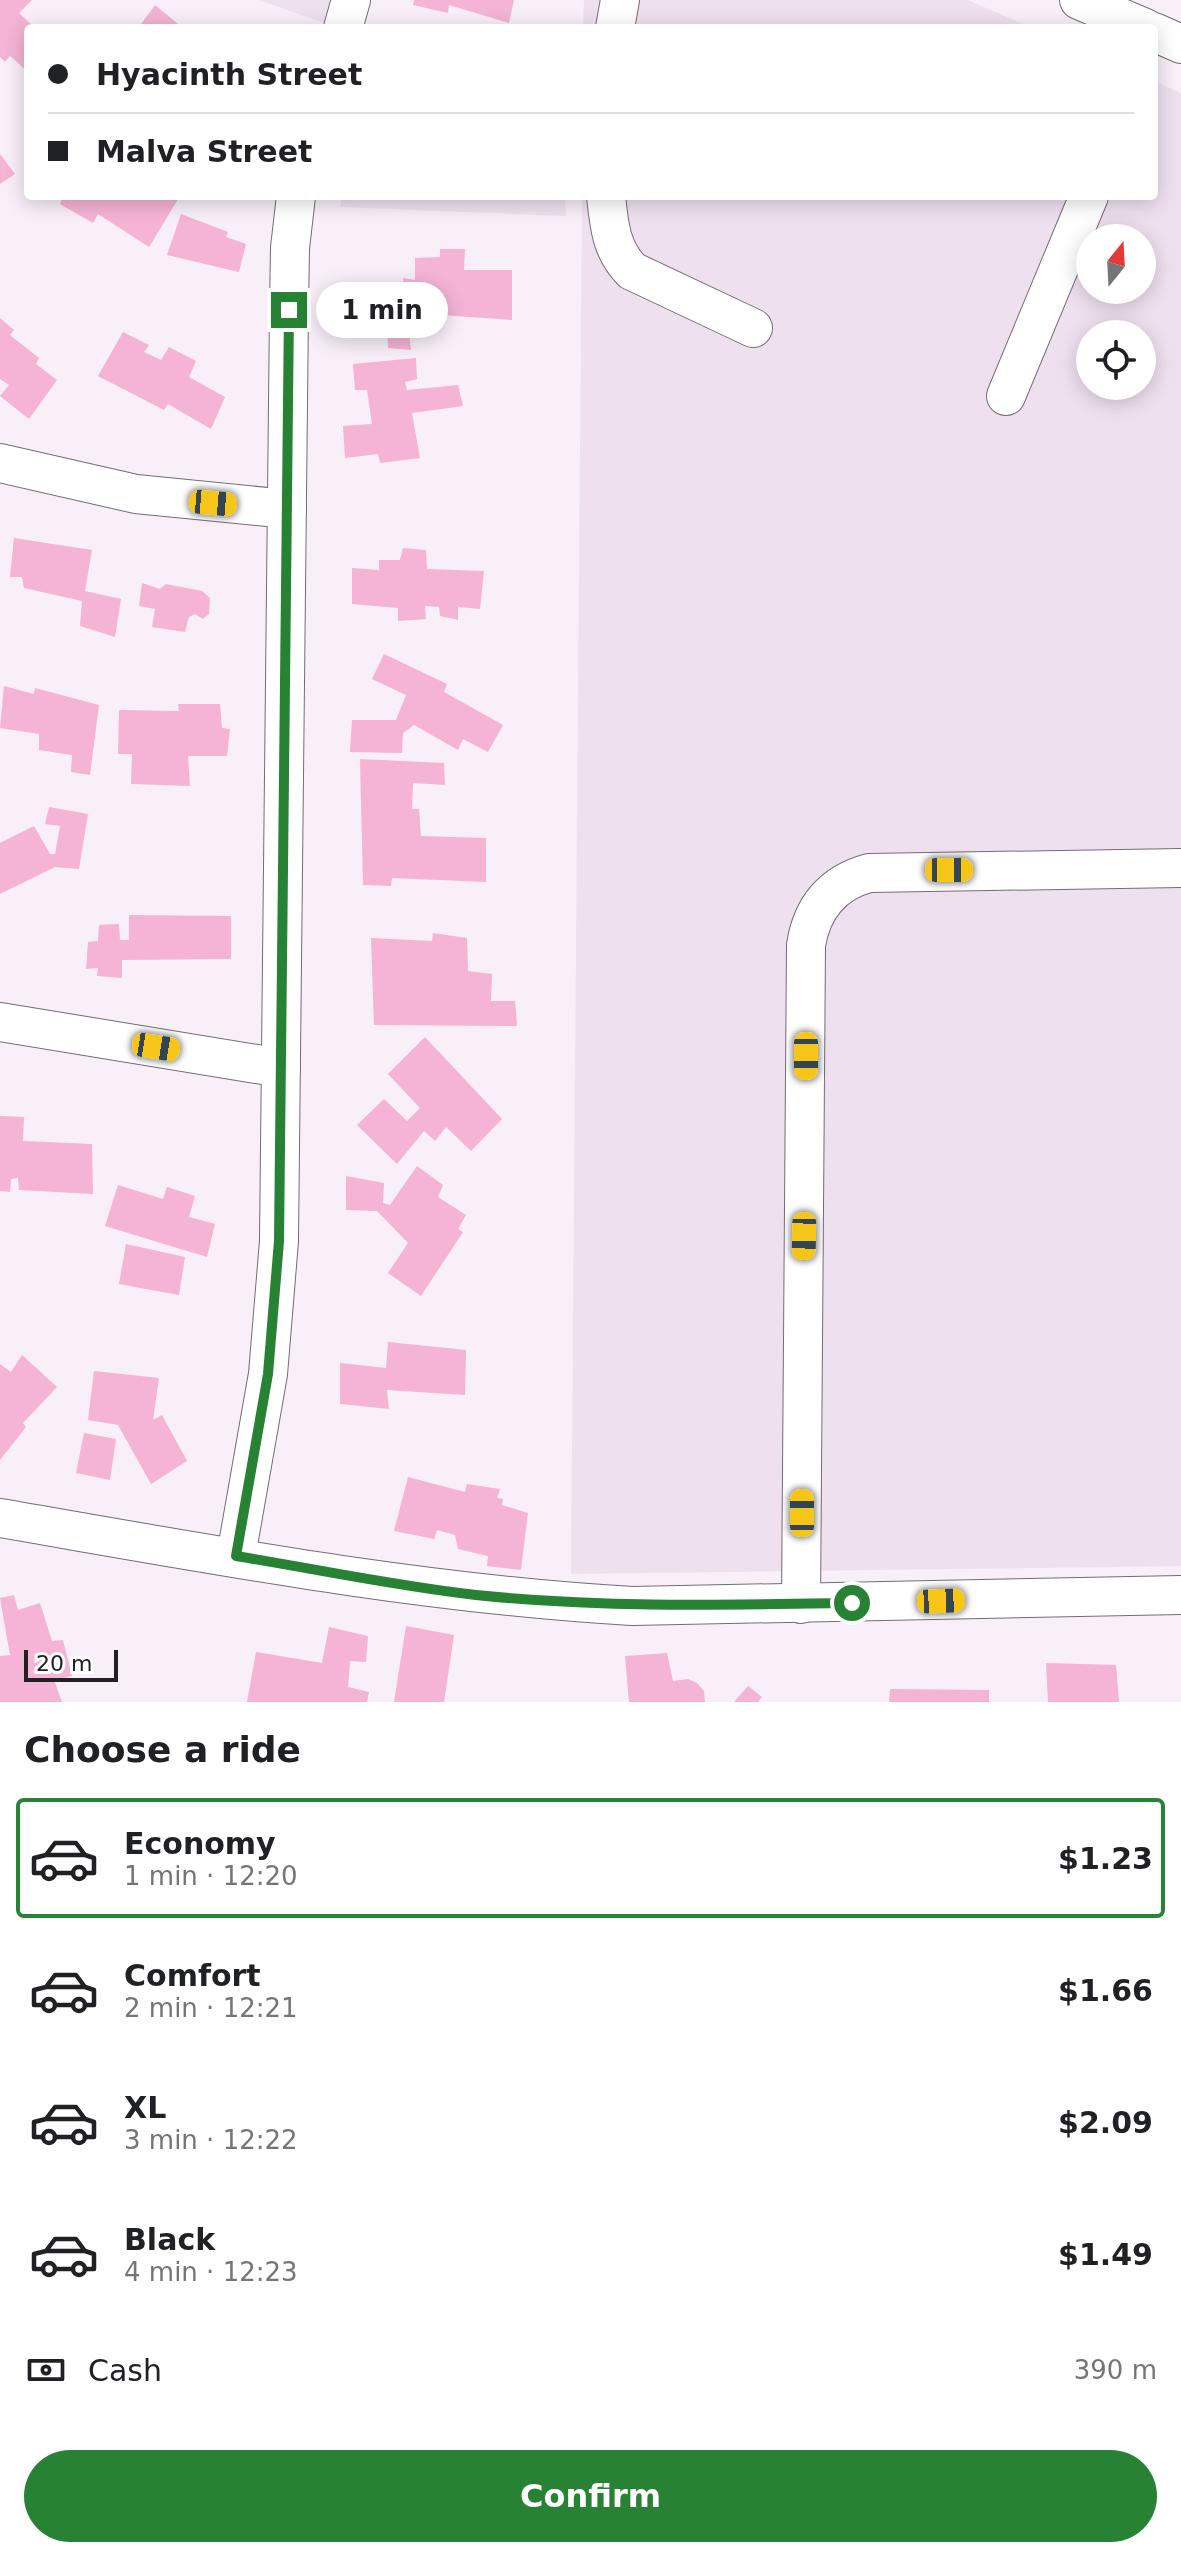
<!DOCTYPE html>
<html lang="en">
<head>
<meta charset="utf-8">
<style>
  :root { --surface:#fff; --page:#f2f2f2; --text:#202124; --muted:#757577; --line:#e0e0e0; --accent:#278233 }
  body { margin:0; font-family:"DejaVu Sans",sans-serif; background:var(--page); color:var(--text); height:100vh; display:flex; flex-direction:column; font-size:30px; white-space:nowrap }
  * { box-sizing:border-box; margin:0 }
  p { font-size:26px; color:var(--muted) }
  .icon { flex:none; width:44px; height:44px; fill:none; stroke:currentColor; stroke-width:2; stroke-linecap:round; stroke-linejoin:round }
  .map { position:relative; height:1702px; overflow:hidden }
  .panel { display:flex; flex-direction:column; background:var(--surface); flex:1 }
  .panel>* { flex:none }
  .guide { position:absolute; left:24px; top:24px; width:1134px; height:176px; border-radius:8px; box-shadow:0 4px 20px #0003; display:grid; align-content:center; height:176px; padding:0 24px; background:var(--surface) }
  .needle { width:52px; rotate:18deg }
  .tools { position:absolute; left:1076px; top:224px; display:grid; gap:16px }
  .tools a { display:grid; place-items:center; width:80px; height:80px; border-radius:50%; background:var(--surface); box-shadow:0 4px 20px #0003; font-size:40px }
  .scale { position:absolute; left:24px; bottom:20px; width:94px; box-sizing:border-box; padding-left:8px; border:4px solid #232024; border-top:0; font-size:22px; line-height:28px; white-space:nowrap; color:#232024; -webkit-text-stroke:6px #fff; paint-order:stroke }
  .end { position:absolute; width:36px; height:36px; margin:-18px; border:10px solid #278233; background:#fff; box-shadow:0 0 0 4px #fff }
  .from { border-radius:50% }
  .bubble { position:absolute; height:56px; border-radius:28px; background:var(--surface); box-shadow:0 4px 20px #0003; font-size:26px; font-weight:800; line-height:56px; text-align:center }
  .car { position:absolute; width:24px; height:48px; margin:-24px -12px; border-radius:10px; box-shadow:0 0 6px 2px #0007; background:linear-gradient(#f5c518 24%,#345 0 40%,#f5c518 0 76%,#345 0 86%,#f5c518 0) }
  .guide b { display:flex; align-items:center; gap:28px; height:76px; font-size:30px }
  .guide b+b { border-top:2px solid var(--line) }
  .guide i { width:20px; height:20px; background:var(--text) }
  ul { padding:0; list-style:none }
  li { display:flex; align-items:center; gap:24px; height:120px; margin:0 16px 12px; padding:0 8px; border:4px solid transparent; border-radius:8px }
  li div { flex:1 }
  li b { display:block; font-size:30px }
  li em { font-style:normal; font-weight:800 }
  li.active { border-color:var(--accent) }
  li>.icon { width:72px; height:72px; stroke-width:1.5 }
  h2 { padding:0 24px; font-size:36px; line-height:96px }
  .pay { display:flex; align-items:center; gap:20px; height:88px; padding:0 24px; font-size:30px }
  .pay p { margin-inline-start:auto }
  .primary-button { display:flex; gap:16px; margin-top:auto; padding:16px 24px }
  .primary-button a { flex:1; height:92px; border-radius:48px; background:var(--accent); color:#fff; font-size:32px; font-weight:800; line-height:92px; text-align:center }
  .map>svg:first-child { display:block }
</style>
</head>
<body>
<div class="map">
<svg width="1181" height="1702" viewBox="0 0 1181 1702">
  <rect width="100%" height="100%" fill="#f8eff9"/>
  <g fill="#efe0f0" fill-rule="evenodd">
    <path d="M259,0H335L327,24Z"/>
    <path d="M584,0H968L1032,28H583Z"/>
    <path d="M1154,81L1181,93V1566L571,1574L582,196H1154ZM1090,238H1142V290H1090ZM1090,334H1142V386H1090Z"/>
    <path d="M342,196H565L566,216L340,207Z"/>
  </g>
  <g fill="#f5b3d5">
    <path d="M0,0H32L19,13L35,28H28V72L10,56L5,62L0,57Z"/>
    <path d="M414,0H514L509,23L449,5L448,13L413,5Z"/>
    <path d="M155,5L183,28H138Z"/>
    <path d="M0,154L15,174L0,184Z"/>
    <path d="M63,196H180L149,247L98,214L93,223L60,204Z"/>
    <path d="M181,214L228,232L226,237L246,244L239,272L167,255Z"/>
    <path d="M440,249H465L464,270H512V320L426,314L429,330L409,331L411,350L388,348L387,328L373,330L374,286L404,289L403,278L415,280V258L440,257Z"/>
    <path d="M0,318L14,330L10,335L39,358L36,364L57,380L29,419L0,396L9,385L0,379Z"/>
    <path d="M123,332L149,345L144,352L161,360L169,347L196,361L189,377L225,397L211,429L168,404L164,410L98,376Z"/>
    <path d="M416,358L417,379L405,382L407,390L458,385L463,406L412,413L420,458L380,463L378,454L345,458L343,426L372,424L367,390H355L353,364Z"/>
    <path d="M14,538L92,550L85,591L121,599L115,637L80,626L82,601L24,588L22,577H10Z"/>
    <path d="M403,548L426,550L427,569L484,571L480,609L458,607V620L440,616L439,607L425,606L426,619L398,621V608L352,604V568L379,570V560H400Z"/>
    <path d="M142,583L160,589L166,584L202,591L210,598L209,614L203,619L195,614L189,617L185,632L152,627L155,609L139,606Z"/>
    <path d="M384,654L447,684L444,692L503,725L488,752L463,739L458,750L414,725L403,733L402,753L350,752L352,720H396L406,695L372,679Z"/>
    <path d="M4,686L34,694L35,688L99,705L90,775L71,772L72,755L39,750V734L0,728Z"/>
    <path d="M178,704H220L222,728L230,729L227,756H188L190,786L131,784L132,754H118L119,710L179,711Z"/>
    <path d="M360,759L444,763L445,785L413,783L412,809H419L421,836L486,838V882L392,878L391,886L363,885Z"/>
    <path d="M49,807L88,814L79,869L55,867L0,894V843L34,826L50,854H55L60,826L45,824Z"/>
    <path d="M129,915L231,916V959L122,960V978L97,976L98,968L86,969L88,942L98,941L99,925L119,924L120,940H129Z"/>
    <path d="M433,933L467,938L468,971L492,974L491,1001H515L517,1026L374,1025L371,938L432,941Z"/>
    <path d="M425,1037L502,1119L471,1151L446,1127L435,1141L424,1131L397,1164L357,1125L384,1099L407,1121L420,1108L388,1074Z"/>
    <path d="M0,1116L24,1117L23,1141L92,1144L93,1194L19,1190L18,1178L11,1179L10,1192L0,1191Z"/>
    <path d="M417,1166L443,1185L438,1197L466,1215L458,1229L463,1232L421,1296L388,1273L408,1243L377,1211L346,1210V1176L384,1183L383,1203L390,1205Z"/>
    <path d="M118,1185L163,1199L167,1187L195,1196L189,1217L215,1224L207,1257L105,1226Z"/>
    <path d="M126,1244L185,1257L179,1295L119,1284Z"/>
    <path d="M388,1342L466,1350L465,1395L387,1390L389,1409L340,1404V1363L386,1368Z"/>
    <path d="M22,1355L57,1387L23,1423L26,1427L0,1460V1364L11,1372Z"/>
    <path d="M94,1371L159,1378L153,1420L162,1415L187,1461L151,1484L118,1425L88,1420Z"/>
    <path d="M84,1433L116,1439L110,1480L76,1473Z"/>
    <path d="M408,1477L465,1492L467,1484L500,1489L497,1498L503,1499L502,1505L528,1513L521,1570L487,1566L488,1556L458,1549L455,1535L437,1530L434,1539L394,1531Z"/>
    <path d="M14,1595L18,1610L40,1603L52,1641L63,1640L72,1676L54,1680L62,1702H0V1656L10,1655L0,1598Z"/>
    <path d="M406,1626L454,1635L444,1702H394Z"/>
    <path d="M329,1627L368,1636L366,1662L350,1661L348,1687L369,1692L367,1702H247L256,1652L322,1663Z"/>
    <path d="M667,1653L673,1681L688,1679L697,1683L704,1691L705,1702H629L625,1656Z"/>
    <path d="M1046,1663L1116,1665L1119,1702H1048Z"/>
    <path d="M748,1686L762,1697L758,1702H734Z"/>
    <path d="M890,1689L989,1690V1702H889Z"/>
  </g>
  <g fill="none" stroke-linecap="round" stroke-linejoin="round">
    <defs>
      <g id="minor">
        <path d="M1079,0L1145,28"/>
        <path d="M343,28L351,0"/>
        <path d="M615,28L620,0"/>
        <path d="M1154,32L1181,44"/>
        <path d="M606,196C609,225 611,250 632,271L753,328"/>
        <path d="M1006,396L1089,196"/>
        <path d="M0,463L136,494L287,509"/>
        <path d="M0,1022L281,1068"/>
        <path d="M0,1518C209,1554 420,1594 632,1606L1181,1595"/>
        <path d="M236,1556L268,1374L279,1241L289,310L290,248L296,196"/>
        <path d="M801,1604L806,945C812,908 832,883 869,873L1181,868"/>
      </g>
    </defs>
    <use href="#minor" stroke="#746c75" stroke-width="40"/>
    <use href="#minor" stroke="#fff" stroke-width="38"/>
  </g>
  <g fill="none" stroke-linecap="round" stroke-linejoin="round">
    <path stroke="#278233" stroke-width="10" d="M289,310L279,1241L268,1374L236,1556C316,1569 396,1586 476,1595C601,1608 726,1605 852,1603"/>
  </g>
</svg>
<div class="tools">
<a><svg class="needle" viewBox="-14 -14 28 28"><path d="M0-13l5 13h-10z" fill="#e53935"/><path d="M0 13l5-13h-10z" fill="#757577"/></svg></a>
<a><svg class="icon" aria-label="locate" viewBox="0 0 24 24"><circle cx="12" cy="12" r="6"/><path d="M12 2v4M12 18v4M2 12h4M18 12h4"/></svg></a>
</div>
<div class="scale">20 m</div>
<i class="end from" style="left:852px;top:1603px"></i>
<i class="end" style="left:289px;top:310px"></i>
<div class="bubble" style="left:316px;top:282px;width:132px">1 min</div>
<i class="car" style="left:213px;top:503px;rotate:95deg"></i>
<i class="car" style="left:949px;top:870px;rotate:90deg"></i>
<i class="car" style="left:156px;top:1047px;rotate:99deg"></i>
<i class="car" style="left:806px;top:1056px;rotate:180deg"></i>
<i class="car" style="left:804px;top:1236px;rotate:181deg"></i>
<i class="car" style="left:802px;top:1513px;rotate:0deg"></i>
<i class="car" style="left:941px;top:1601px;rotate:88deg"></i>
<div class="guide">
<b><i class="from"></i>Hyacinth Street</b>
<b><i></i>Malva Street</b>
</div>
</div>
<section class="panel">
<h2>Choose a ride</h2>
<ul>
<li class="active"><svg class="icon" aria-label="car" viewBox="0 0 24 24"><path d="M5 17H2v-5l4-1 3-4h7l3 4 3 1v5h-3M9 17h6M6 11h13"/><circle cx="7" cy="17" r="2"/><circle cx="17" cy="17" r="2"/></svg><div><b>Economy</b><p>1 min · 12:20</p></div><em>$1.23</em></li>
<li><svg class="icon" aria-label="car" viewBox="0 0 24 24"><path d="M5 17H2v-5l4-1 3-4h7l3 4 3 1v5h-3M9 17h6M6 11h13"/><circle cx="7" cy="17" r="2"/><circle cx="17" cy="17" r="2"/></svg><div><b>Comfort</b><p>2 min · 12:21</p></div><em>$1.66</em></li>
<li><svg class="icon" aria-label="car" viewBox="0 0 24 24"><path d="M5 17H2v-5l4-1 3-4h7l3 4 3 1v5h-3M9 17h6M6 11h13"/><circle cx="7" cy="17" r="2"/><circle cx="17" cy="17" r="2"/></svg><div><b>XL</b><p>3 min · 12:22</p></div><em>$2.09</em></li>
<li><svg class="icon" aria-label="car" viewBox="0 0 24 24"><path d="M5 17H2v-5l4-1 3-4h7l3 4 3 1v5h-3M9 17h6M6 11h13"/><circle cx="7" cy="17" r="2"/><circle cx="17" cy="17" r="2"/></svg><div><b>Black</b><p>4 min · 12:23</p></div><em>$1.49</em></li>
</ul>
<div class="pay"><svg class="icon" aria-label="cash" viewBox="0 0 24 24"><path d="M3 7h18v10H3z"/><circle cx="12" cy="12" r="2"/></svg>Cash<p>390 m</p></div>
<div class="primary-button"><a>Confirm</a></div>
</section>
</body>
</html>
